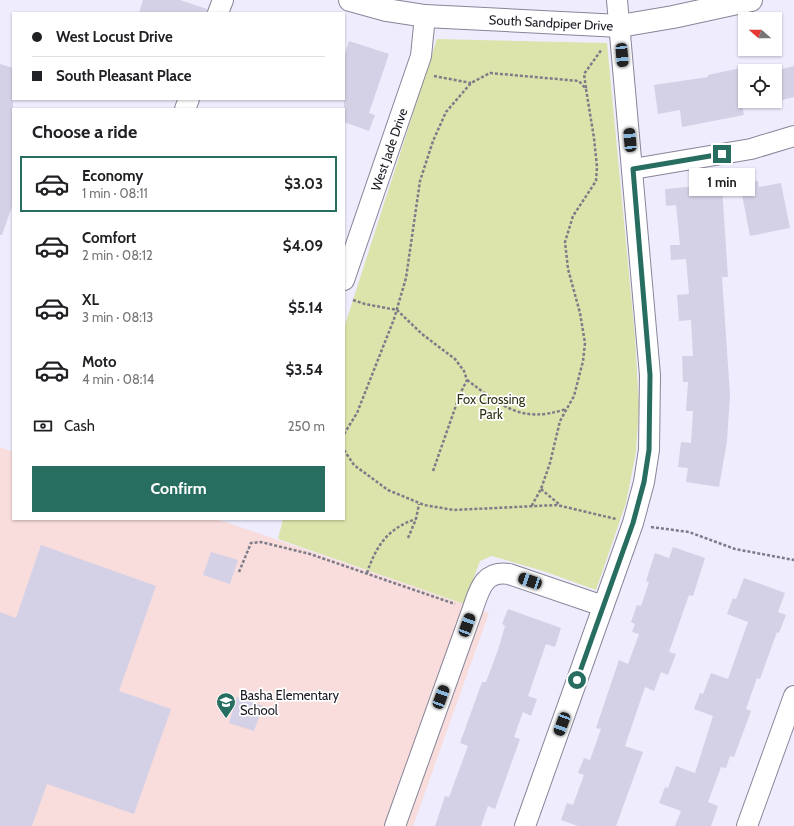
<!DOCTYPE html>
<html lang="en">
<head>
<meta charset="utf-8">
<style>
  :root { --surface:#fff; --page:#f6f6f6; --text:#202124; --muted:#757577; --line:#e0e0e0; --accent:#276d60 }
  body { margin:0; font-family:Cabin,sans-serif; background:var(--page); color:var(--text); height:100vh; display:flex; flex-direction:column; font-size:15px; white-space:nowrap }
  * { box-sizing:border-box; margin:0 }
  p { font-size:13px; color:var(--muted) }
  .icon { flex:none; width:22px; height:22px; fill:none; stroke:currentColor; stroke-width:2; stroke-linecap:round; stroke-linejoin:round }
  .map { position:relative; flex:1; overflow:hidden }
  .drawer { position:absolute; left:12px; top:108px; width:333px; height:412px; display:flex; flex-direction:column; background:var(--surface); border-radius:0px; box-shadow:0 1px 3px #0004 }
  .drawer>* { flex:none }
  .hud { position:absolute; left:12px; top:12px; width:333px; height:88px; border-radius:0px; box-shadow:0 1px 3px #0004; display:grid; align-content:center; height:88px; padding:0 20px; background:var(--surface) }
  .needle { width:26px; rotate:290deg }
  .buttons { position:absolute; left:738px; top:12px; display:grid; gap:8px }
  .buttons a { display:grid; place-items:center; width:44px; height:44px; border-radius:0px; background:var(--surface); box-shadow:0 1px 3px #0004; font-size:20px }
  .end { position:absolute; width:18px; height:18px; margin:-9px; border:5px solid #276d60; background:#fff; box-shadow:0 0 0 2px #fff }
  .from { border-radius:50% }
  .bubble { position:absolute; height:28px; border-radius:0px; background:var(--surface); box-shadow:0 1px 3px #0004; font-size:13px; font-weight:700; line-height:28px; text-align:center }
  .car { position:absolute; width:12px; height:24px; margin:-12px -6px; border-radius:5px; box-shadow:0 0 3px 1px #0007; background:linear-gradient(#222 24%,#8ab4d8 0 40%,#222 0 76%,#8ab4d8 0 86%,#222 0) }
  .hud b { display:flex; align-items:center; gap:14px; height:38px; font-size:15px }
  .hud b+b { border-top:1px solid var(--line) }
  .hud i { width:10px; height:10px; background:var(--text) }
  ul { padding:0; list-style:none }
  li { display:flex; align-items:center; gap:12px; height:56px; margin:0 8px 6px; padding:0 12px; border:2px solid transparent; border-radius:0px }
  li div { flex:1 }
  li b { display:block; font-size:15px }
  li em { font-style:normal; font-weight:700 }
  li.on { border-color:var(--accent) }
  li>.icon { width:36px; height:36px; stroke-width:1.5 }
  h2 { padding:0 20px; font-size:18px; line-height:48px }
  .pay { display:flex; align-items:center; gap:10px; height:44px; padding:0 20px; font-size:15px }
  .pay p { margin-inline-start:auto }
  .primary-button { display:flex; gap:8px; margin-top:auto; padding:8px 20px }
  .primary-button a { flex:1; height:46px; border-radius:0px; background:var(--accent); color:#fff; font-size:16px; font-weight:700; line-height:46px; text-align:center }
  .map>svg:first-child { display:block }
</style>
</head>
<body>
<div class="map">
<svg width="794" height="826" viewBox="0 0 794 826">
  <rect width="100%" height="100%" fill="#eeecfd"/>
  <path fill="#f8dddc" d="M0,447L13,452V519H217L489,613L413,826H0Z"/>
  <path fill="#dde4ab" d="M437,39L607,43L635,337L639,406L636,452L626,503L596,590L543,571L492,556L480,561L464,604L278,539L283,519H344V328Z"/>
  <g fill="#d4d1e7">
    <path d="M143,0H180L207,9V13H139Z"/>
    <path d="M349,41L389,54L369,113L375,115L369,131L344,122V57Z"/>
    <path d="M0,64L13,68V204L2,235H0Z"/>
    <path d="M794,66V97L775,102V71Z"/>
    <path d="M745,67V99L741,100L744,115L682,127L680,110L658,114L654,85L708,77V75Z"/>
    <path d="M758,181L759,187L781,183L790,228L750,236L740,184Z"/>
    <path d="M720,184V188H722L728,277H722L730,395L727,441L719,487L686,482L688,468L678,467L681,442L691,443L693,411H686L688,382H683L682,356H693L691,320L679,321L677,295L689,294L686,259L671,260L670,245H680L676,205L666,206L665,189Z"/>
    <path d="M41,545L156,586L119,691L171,709L134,814L47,784L32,826H0V612L16,618Z"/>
    <path d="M673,547L705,558L693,596L689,595L669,652L676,654L668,675L661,672L654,691L645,687L625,746L643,752L616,826H578L561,820L567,803L573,805L584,775L578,773L584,758L590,760L601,729L596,728L619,660L628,664L639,634L632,632L635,624L631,622L637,605L641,606L649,582L646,581L655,553L669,558Z"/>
    <path d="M211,552L238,560L230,584L203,575Z"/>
    <path d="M744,578L785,593L778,612L786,615L779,633L777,632L760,679L757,678L746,709L751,711L734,757L730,756L726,768L721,767L708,802L718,806L711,826H675L681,811L659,803L665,787L668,788L676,766L695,773L713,716L694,709L700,693L703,694L711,673L728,679L748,622L727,614L733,598L736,599Z"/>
    <path d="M508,609L561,628L555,647L546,644L528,696L537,699L531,716L523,712L514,737L520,739L495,809L488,806L481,826H435L445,796L449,797L468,746L460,743L482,682H486L498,650L505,626L502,624Z"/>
    <path d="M237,697L263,706L254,731L229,723Z"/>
  </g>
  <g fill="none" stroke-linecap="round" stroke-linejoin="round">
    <defs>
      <g id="street">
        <path d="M218,13L223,0"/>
        <path d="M185,109L189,99"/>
        <path d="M633,169L751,149L794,136"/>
        <path id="s1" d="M344,280L421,56L425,16"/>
        <path d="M395,826L472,611C479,591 483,570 509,574L603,606"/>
        <path d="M525,826L633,523L644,482L649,450L650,375L617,0"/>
        <path d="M747,826L794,696"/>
      </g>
      <g id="secondary">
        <path id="s2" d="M350,0L386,10L425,16L620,26L673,17L751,0"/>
      </g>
    </defs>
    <use href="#street" stroke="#888599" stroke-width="22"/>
    <use href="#secondary" stroke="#888599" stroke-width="24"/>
    <g stroke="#7e7c88" stroke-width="2.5" stroke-dasharray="3 2" stroke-linecap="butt">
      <path d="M434,76L471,83"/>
      <path d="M586,88L584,74L602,49"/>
      <path d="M353,300L365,304L397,310L422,334L455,359L464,371L467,380L460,394L433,471"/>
      <path d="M467,380C502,406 521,424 566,409"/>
      <path d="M344,434L357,413L394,319L406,278L420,181L433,141L446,112L471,83L490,73L579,81L586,89L594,138L597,167L596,181L573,216L565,242L568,269L580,313L585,343L583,361L574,396L560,421L550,463L541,489L531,507"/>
      <path d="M344,450L354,465L388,490L424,505L454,510L557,505L616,519"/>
      <path d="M541,489L560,505"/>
      <path d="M651,527L689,532L735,549L794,560"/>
      <path d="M408,538L416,519L419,504"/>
      <path d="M239,572L251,543L261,542L310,554L455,604"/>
      <path d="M367,573C376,546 388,528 416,519"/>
    </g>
    <use href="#street" stroke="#fff" stroke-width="20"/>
    <use href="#secondary" stroke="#fff" stroke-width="22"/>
  </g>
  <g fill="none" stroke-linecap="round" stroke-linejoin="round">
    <path stroke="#276d60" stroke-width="5" d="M577,680L633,523L644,482L649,450L650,375L633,169L722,154"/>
  </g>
  <defs>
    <symbol id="school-pin" viewBox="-11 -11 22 30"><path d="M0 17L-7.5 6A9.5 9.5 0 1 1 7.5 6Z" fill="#276d60" stroke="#fff"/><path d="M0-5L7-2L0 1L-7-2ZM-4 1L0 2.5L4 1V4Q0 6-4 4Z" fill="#fff"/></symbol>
  </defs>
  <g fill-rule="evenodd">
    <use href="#school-pin" x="215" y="691" width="22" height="30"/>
  </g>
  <g text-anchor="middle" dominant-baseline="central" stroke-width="3.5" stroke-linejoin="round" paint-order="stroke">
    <g font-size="13" fill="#1b1a22" stroke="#fff">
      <text stroke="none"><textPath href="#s2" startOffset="203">South Sandpiper Drive</textPath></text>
      <text stroke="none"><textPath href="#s1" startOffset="138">West Jade Drive</textPath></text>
    </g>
    <g font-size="13" fill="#303214" stroke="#fff">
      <text x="491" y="399">Fox Crossing<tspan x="491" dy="15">Park</tspan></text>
    </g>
    <g font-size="13" fill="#1b1a22" stroke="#fff" text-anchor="start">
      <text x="240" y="695">Basha Elementary<tspan x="240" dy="15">School</tspan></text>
    </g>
  </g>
</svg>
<div class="buttons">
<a><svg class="needle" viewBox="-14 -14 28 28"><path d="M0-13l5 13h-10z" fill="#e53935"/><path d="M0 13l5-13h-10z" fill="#757577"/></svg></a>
<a><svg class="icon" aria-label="locate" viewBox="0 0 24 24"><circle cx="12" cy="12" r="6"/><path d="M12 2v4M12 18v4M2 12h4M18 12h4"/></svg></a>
</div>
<i class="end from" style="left:577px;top:680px"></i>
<i class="end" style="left:722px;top:154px"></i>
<div class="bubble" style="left:689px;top:168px;width:66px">1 min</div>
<i class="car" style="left:622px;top:55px;rotate:175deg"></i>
<i class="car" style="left:630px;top:140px;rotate:355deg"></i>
<i class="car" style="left:530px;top:581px;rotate:289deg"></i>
<i class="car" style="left:467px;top:625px;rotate:20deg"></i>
<i class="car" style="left:441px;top:697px;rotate:20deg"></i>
<i class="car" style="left:562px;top:724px;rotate:200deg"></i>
<div class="hud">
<b><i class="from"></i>West Locust Drive</b>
<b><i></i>South Pleasant Place</b>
</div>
<section class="drawer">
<h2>Choose a ride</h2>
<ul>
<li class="on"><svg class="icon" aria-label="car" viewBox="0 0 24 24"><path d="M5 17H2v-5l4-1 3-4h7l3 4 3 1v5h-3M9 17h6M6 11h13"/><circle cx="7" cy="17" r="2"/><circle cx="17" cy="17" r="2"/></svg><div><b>Economy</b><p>1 min · 08:11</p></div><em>$3.03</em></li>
<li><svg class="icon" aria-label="car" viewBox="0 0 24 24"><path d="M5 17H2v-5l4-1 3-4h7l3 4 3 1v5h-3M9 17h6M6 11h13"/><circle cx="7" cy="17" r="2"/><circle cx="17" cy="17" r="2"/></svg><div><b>Comfort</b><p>2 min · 08:12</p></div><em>$4.09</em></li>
<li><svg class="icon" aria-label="car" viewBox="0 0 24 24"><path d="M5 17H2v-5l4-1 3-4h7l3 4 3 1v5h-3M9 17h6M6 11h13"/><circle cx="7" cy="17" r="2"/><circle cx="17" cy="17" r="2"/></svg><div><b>XL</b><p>3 min · 08:13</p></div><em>$5.14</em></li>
<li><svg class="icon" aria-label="car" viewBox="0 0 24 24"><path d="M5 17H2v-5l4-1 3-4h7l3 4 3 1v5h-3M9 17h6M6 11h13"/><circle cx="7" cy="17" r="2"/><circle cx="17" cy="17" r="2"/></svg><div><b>Moto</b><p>4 min · 08:14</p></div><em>$3.54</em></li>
</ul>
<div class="pay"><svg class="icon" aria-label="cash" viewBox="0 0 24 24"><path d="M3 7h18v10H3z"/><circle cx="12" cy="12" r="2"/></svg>Cash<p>250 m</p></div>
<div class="primary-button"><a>Confirm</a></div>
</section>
</div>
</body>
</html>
